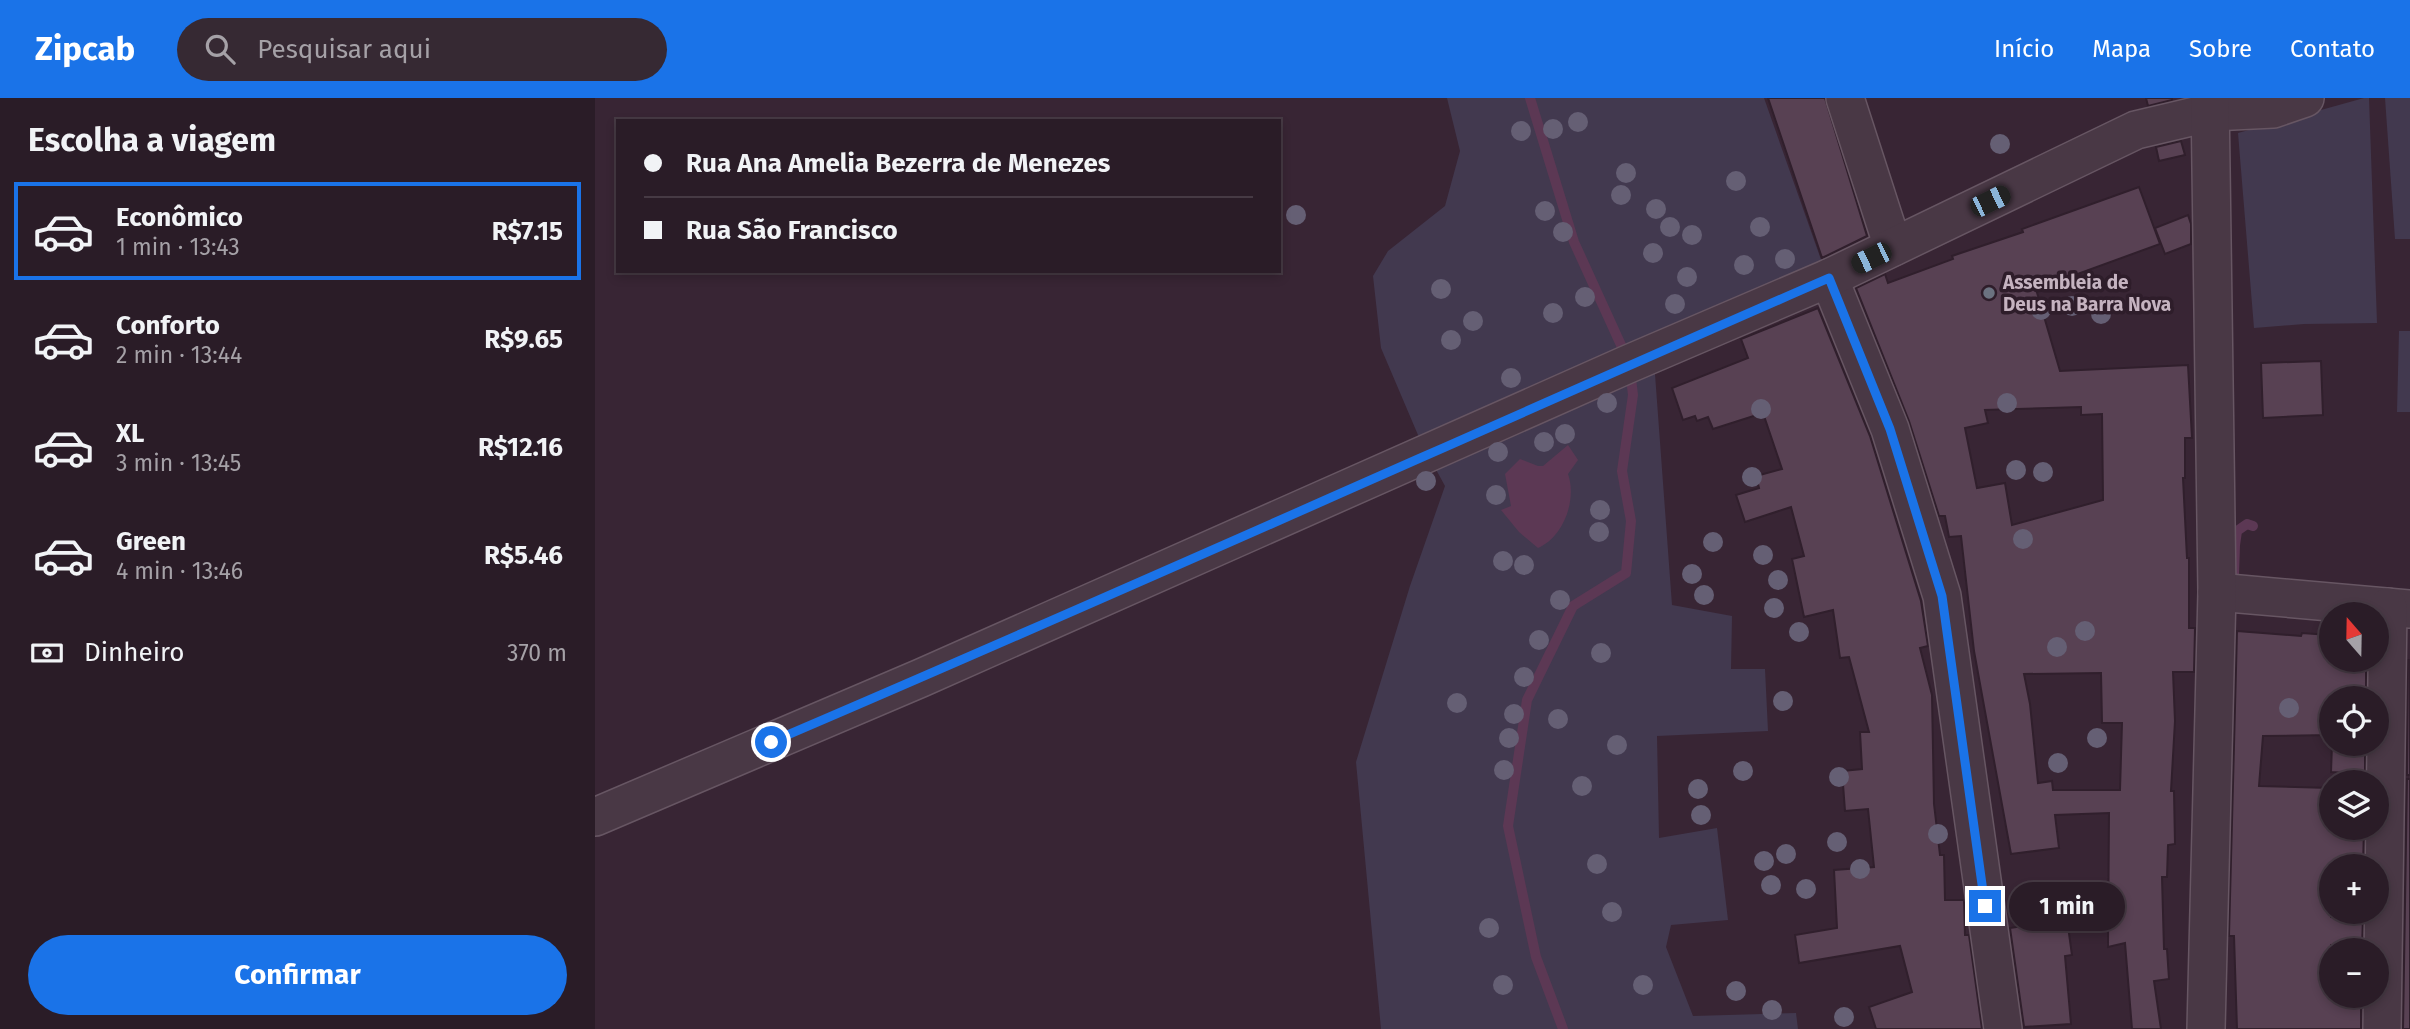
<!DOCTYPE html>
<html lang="pt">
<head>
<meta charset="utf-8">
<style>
  :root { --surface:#2a1c27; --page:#362933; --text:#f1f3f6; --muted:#a5a1a7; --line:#463a44; --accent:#1a73e8 }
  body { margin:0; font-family:"Fira Sans",sans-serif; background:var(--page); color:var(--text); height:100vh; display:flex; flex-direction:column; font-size:26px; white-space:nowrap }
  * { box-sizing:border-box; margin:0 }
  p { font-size:23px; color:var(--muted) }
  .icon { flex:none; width:38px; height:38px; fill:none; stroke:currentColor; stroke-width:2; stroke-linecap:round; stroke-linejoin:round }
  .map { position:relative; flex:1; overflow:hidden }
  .side { display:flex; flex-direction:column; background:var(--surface); width:595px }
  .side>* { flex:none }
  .top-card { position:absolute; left:21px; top:21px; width:665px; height:154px; border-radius:0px; box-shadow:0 4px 10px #0003,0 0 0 2px var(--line); display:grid; align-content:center; height:154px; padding:0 28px; background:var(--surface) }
  .needle { width:46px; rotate:340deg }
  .buttons { position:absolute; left:1724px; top:504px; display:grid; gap:14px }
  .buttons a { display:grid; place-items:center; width:70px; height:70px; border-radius:50%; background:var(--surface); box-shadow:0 4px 10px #0003,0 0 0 2px var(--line); font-size:35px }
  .end { position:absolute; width:32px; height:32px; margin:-16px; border:9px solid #1a73e8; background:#fff; box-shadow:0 0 0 4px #fff }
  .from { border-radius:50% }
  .bubble { position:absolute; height:49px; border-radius:24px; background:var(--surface); box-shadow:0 4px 10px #0003,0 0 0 2px var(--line); font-size:23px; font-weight:700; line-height:49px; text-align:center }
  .car { position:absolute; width:21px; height:42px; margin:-21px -10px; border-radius:9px; box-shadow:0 0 5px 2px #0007; background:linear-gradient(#222 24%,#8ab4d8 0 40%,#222 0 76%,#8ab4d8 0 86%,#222 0) }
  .top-card b { display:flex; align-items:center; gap:24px; height:66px; font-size:26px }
  .top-card b+b { border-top:2px solid var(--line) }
  .top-card i { width:18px; height:18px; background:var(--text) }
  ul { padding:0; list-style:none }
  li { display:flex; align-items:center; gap:21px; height:98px; margin:0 14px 10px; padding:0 14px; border:4px solid transparent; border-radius:0px }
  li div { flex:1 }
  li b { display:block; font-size:26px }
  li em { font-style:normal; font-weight:700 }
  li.current { border-color:var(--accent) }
  li>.icon { width:63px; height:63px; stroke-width:1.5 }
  h2 { padding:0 28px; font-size:32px; line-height:84px }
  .pay { display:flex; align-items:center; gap:18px; height:77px; padding:0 28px; font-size:26px }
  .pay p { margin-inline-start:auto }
  .button { display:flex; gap:14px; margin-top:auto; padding:14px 28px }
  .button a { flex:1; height:80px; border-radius:42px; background:var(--accent); color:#fff; font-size:28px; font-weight:700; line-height:80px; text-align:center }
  header { display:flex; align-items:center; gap:42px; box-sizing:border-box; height:98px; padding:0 35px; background:var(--accent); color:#fff }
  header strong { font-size:33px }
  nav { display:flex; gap:38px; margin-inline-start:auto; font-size:24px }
  .search { width:490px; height:63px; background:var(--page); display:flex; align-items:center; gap:18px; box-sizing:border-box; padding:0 24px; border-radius:38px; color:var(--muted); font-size:26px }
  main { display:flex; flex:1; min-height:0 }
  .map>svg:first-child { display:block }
</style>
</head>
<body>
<header>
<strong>Zipcab</strong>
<div class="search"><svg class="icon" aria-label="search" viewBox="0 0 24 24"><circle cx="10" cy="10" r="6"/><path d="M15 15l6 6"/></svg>Pesquisar aqui</div>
<nav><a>Início</a><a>Mapa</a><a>Sobre</a><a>Contato</a></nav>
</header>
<main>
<section class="side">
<h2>Escolha a viagem</h2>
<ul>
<li class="current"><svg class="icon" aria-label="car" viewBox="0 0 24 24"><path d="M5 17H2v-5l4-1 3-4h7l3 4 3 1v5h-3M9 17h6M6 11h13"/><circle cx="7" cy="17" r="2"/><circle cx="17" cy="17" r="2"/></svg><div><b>Econômico</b><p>1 min · 13:43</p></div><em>R$7.15</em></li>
<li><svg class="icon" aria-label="car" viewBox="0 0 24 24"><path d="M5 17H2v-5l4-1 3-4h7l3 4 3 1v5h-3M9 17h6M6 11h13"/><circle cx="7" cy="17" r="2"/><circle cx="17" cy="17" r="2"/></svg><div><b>Conforto</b><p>2 min · 13:44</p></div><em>R$9.65</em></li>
<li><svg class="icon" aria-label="car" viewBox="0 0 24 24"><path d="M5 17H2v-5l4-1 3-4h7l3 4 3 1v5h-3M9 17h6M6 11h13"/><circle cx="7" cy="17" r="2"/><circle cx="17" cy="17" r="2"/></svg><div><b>XL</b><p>3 min · 13:45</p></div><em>R$12.16</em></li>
<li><svg class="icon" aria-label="car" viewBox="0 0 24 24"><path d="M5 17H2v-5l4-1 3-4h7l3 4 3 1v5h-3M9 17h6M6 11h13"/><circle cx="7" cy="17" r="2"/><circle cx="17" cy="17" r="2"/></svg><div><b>Green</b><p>4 min · 13:46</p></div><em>R$5.46</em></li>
</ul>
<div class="pay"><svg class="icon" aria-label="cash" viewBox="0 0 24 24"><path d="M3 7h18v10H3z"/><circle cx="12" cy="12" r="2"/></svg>Dinheiro<p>370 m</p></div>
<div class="button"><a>Confirmar</a></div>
</section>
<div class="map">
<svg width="1815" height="931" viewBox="0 0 1815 931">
  <rect width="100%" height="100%" fill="#382534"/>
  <g fill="#42394f">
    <path d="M852,0H1169L1229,170L1058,249L1077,507L1137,518L1136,571H1170L1173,633L1062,638L1064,740L1122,730L1133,822L1076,827L1071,849L1098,918L1201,915L1203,931H786L761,664L815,488L850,388L826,344L786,250L778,178L793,153L850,108L865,53Z"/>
    <path d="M1769,0H1774L1782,225L1709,226L1659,230L1643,35Z"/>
    <path d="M1790,0H1815V141H1800Z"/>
    <path d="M1804,233H1815V314H1802Z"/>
  </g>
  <path fill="#5c3854" d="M973,347L983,362L973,376C982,401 969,439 943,450L924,434L906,412L916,408L910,376L925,361L943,368H948Z"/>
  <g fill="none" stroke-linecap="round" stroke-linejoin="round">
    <g stroke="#5c3854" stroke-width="10">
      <path d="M935,0L979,144L1031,258"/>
      <path d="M1639,476L1640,447L1642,433L1652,426L1658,428"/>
      <path d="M968,931L941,859L913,728L932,602L978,508L1031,475L1036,423L1027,373L1038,297L1035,272"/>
    </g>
  </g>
  <g fill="#584153" stroke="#301f2c" stroke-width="2" fill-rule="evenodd">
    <path d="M1173,0H1230L1272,138L1227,160Z"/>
    <path d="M1551,0H1577V2L1553,8Z"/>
    <path d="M1586,43L1590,57L1564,63L1561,49Z"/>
    <path d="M1544,89L1565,146L1441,191L1465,273L1593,267L1597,340H1590V380H1588L1592,460H1594V530H1600L1599,574H1578L1580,623L1576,693H1579L1580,746L1573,747L1572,779H1567L1569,851H1572L1574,881L1559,883L1566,931H1537L1530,845L1513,849L1514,715L1460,717L1464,750L1416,756L1379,553L1366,438L1354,439L1350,418H1344L1314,323L1261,190L1290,176L1293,185L1358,161L1357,158L1428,134L1427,131ZM1486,309V317L1507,316L1508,402L1417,427L1410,385L1382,390L1370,330L1393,325L1390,312ZM1506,575L1507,625H1527L1525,692H1458L1457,683L1443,685L1435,606L1429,576Z"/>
    <path d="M1593,117L1596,126V146L1570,156L1560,130Z"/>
    <path d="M1223,210L1275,338L1326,503L1333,548L1325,550L1337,597L1339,706L1345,757H1349L1350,802H1369L1370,837H1374L1387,931H1281L1274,909L1317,894L1305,848L1204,865L1200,837L1242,830L1239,772L1279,769L1273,711L1250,713L1247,673L1267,671L1265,634H1274L1254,559L1245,560L1238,512L1209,519L1197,461L1209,458L1196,409L1150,424L1141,397L1164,390L1161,378L1187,371L1168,315L1118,331L1113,319L1102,323L1100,318L1088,322L1077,290L1153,260L1146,241Z"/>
    <path d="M1726,263L1728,317L1668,320L1666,265Z"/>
    <path d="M1642,533L1706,538L1707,535L1734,537L1733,562H1771V600H1736V637L1668,638L1664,688L1736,690V730H1769L1768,768H1736V819L1768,820L1767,848L1736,847V898H1766V931H1642L1639,838H1634Z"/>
    <path d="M1813,562H1815V677H1812Z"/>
    <path d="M1737,646H1770V676L1736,674Z"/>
    <path d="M1812,681H1815V931H1808Z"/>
    <path d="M1472,821L1477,857L1470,858L1476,926L1429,929L1415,830Z"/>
  </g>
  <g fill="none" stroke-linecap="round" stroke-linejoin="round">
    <defs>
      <g id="minor">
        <path d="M1250,0L1298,149"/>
        <path d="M1234,180L1295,331L1347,498L1408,931"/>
        <path d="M1622,494L1815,511"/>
        <path d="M0,719L326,580L1031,267L1234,180L1541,32L1617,14L1678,11L1710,0"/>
        <path d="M1611,931L1622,494L1615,0"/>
        <path d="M1787,931L1793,509"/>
      </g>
    </defs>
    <use href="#minor" stroke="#675663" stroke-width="40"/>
    <use href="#minor" stroke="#493845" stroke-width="37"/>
  </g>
  <g fill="#655f74">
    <circle cx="983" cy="24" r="10"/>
    <circle cx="958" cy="31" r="10"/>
    <circle cx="926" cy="33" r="10"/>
    <circle cx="1405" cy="46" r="10"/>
    <circle cx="1031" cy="75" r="10"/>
    <circle cx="1141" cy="83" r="10"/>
    <circle cx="1026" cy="97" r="10"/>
    <circle cx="1061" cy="111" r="10"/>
    <circle cx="950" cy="113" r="10"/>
    <circle cx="701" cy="117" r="10"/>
    <circle cx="1075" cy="129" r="10"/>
    <circle cx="1165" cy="129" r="10"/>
    <circle cx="968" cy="134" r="10"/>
    <circle cx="1097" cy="137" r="10"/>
    <circle cx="1058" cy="155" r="10"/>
    <circle cx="1190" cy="161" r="10"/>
    <circle cx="1149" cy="167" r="10"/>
    <circle cx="1092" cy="179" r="10"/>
    <circle cx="846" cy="191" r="10"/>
    <circle cx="990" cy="199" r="10"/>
    <circle cx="1080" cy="206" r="10"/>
    <circle cx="1477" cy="208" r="10"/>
    <circle cx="1446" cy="212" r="10"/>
    <circle cx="958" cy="215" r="10"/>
    <circle cx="1506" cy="216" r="10"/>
    <circle cx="878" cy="223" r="10"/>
    <circle cx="856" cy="242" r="10"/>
    <circle cx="916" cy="280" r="10"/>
    <circle cx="1012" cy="305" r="10"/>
    <circle cx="1412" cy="305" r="10"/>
    <circle cx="1166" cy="311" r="10"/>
    <circle cx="970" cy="336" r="10"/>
    <circle cx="949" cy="344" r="10"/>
    <circle cx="903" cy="354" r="10"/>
    <circle cx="1421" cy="372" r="10"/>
    <circle cx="1448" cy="374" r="10"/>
    <circle cx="1157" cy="379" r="10"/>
    <circle cx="831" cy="383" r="10"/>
    <circle cx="901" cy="397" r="10"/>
    <circle cx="1005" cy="412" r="10"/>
    <circle cx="1004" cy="434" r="10"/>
    <circle cx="1428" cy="441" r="10"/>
    <circle cx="1118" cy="444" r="10"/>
    <circle cx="1168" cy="457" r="10"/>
    <circle cx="908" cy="463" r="10"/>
    <circle cx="929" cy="467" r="10"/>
    <circle cx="1097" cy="476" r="10"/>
    <circle cx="1183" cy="482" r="10"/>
    <circle cx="1109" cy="497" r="10"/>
    <circle cx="965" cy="502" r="10"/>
    <circle cx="1179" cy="510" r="10"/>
    <circle cx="1490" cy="533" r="10"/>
    <circle cx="1204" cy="534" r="10"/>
    <circle cx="944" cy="542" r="10"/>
    <circle cx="1462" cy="549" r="10"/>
    <circle cx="1006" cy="555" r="10"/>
    <circle cx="929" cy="579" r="10"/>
    <circle cx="1188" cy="603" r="10"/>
    <circle cx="862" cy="605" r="10"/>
    <circle cx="1694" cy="610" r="10"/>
    <circle cx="919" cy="616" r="10"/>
    <circle cx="963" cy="621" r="10"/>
    <circle cx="914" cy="640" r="10"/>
    <circle cx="1502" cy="640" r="10"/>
    <circle cx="1022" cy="647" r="10"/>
    <circle cx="1463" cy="665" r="10"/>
    <circle cx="909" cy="672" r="10"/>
    <circle cx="1148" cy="673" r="10"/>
    <circle cx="1244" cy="679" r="10"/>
    <circle cx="987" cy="688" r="10"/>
    <circle cx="1103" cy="691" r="10"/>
    <circle cx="1106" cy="717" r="10"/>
    <circle cx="1343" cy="736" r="10"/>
    <circle cx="1242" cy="744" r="10"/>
    <circle cx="1191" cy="756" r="10"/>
    <circle cx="1169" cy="763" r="10"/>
    <circle cx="1002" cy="766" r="10"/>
    <circle cx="1265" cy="771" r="10"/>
    <circle cx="1176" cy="787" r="10"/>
    <circle cx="1211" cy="791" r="10"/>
    <circle cx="1017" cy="814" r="10"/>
    <circle cx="894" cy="830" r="10"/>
    <circle cx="908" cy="887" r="10"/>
    <circle cx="1048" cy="887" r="10"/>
    <circle cx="1141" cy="893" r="10"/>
    <circle cx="1177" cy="912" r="10"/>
    <circle cx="1249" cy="919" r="10"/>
  </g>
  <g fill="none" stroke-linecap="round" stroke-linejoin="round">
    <path stroke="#1a73e8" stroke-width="9" d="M176,644C530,493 881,334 1234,180L1295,331L1347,498L1390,808"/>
  </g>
  <circle fill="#6b7280" stroke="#2e1d2a" stroke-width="2.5" cx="1394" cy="195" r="7"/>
  <g text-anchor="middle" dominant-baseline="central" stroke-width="7" stroke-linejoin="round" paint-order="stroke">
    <g font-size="19" font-weight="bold" fill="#c5b3c0" stroke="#2e1d2a" text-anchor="start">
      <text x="1408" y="184">Assembleia de<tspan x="1408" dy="22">Deus na Barra Nova</tspan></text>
    </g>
  </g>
</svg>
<div class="buttons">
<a><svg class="needle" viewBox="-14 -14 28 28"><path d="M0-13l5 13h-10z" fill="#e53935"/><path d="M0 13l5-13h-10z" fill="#a5a1a7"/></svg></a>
<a><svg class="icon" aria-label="locate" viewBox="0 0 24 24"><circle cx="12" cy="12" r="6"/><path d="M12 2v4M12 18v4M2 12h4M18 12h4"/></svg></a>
<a><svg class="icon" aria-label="layers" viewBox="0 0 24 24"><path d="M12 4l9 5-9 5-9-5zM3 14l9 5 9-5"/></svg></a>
<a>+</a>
<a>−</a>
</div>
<i class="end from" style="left:176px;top:644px"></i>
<i class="end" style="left:1390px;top:808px"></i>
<div class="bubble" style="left:1414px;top:784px;width:116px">1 min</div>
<i class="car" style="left:1395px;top:103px;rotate:64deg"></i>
<i class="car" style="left:1276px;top:160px;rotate:244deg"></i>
<div class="top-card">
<b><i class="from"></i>Rua Ana Amelia Bezerra de Menezes</b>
<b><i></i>Rua São Francisco</b>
</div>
</div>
</main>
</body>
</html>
